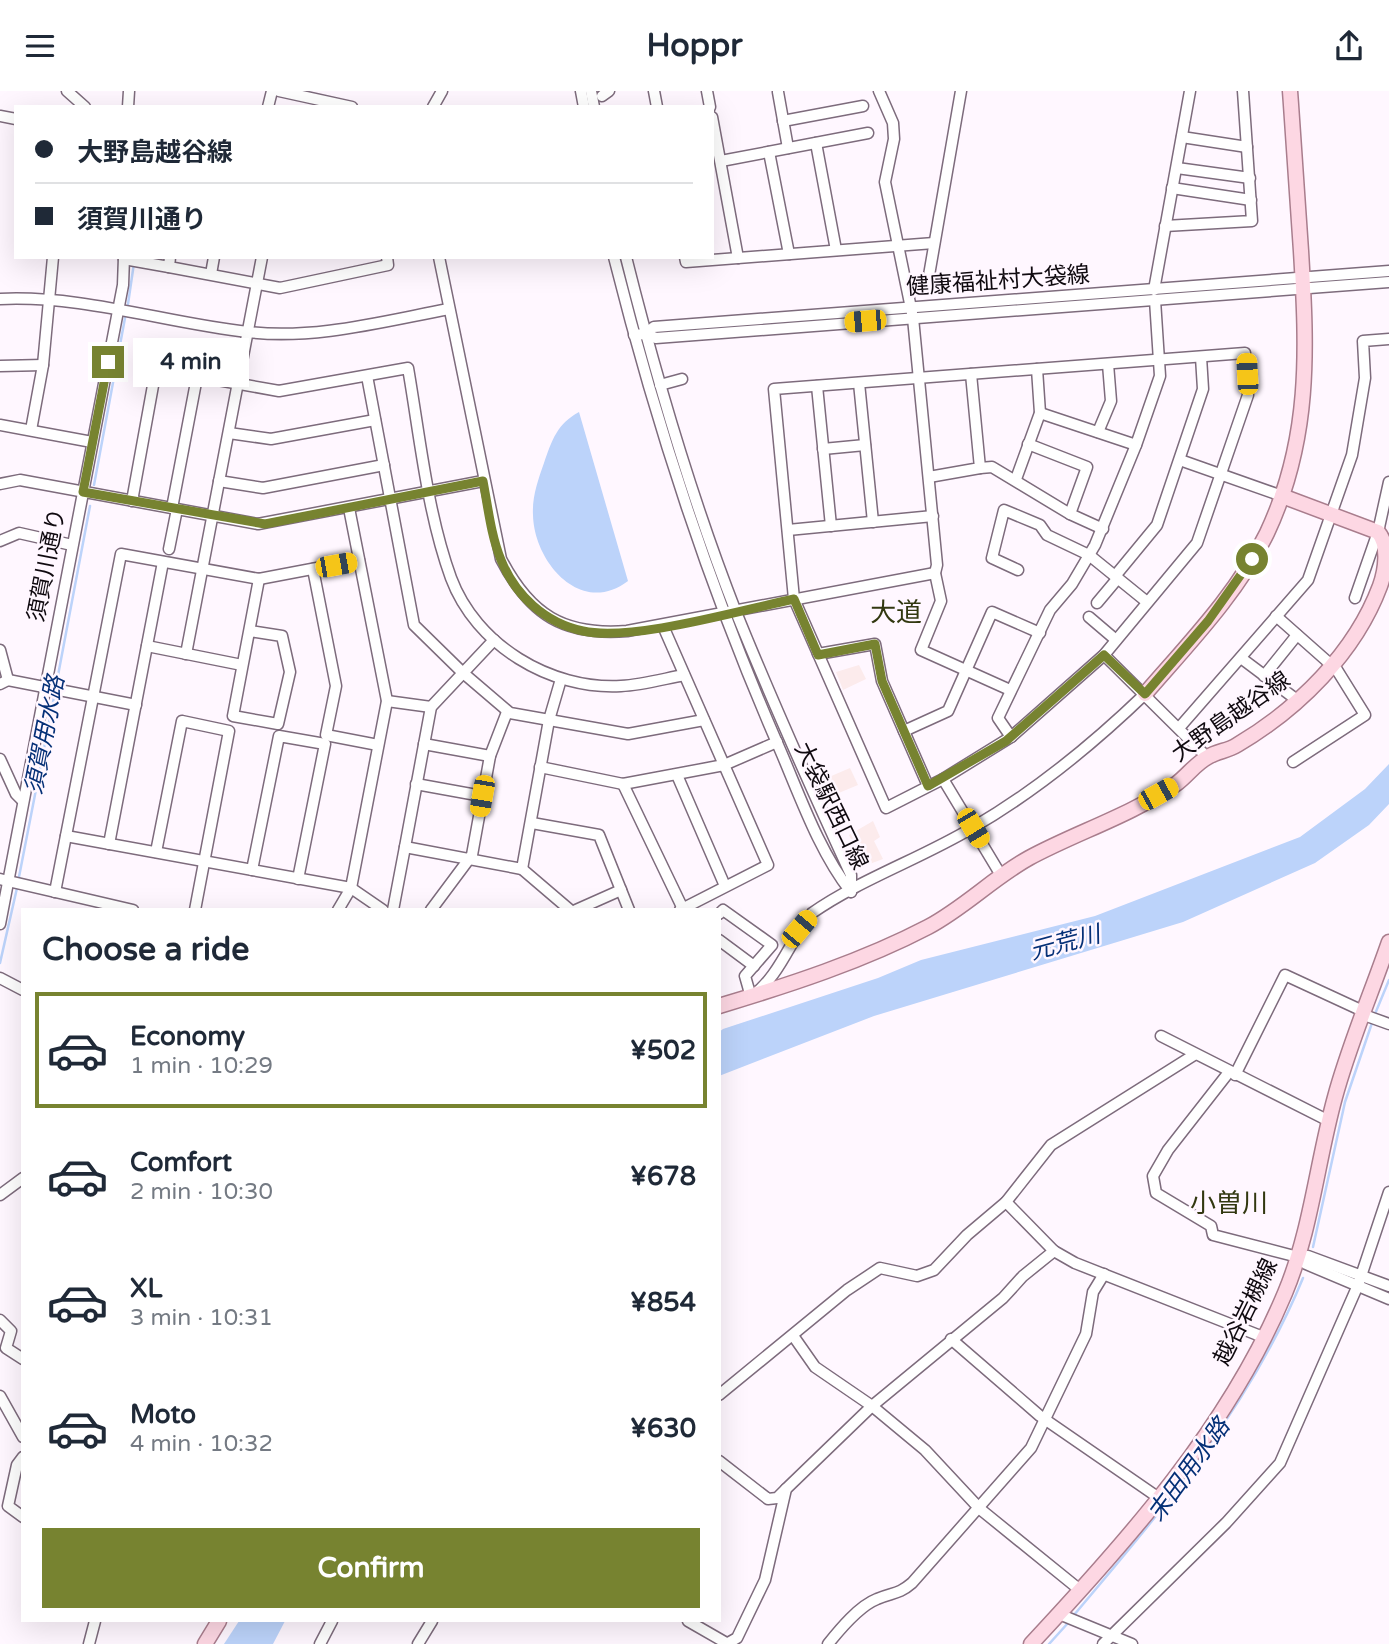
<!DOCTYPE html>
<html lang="en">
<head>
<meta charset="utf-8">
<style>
  :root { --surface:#fff; --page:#f6f6f7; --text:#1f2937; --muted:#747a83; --line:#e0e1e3; --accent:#778330 }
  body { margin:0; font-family:"Varela Round","Noto Sans JP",sans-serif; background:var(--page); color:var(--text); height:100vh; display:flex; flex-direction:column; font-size:26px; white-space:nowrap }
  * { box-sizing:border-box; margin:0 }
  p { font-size:23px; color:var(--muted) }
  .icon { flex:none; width:38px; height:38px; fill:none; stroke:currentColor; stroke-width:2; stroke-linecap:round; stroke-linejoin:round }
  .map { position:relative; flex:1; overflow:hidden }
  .sheet { position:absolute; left:21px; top:817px; width:700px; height:714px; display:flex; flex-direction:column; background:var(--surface); border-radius:0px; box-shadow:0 7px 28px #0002 }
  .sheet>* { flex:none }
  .banner { position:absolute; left:14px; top:14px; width:700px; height:154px; border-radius:0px; box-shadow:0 7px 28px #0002; display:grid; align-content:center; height:154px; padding:0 21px; background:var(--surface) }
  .end { position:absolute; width:32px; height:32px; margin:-16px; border:9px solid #778330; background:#fff; box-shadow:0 0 0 4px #fff }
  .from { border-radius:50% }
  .bubble { position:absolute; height:49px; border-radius:0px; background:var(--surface); box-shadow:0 7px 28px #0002; font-size:23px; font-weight:700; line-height:49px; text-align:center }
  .car { position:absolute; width:21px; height:42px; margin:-21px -10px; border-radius:9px; box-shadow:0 0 5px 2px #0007; background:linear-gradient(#f5c518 24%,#345 0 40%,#f5c518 0 76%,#345 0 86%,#f5c518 0) }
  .banner b { display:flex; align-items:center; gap:24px; height:66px; font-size:26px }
  .banner b+b { border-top:2px solid var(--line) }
  .banner i { width:18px; height:18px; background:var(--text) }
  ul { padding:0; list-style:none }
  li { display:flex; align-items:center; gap:21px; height:116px; margin:0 14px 10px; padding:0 7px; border:4px solid transparent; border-radius:0px }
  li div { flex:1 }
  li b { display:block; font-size:26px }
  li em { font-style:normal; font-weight:700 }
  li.active { border-color:var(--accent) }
  li>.icon { width:63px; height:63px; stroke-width:1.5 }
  h2 { padding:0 21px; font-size:32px; line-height:84px }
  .button { display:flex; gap:14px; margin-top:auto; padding:14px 21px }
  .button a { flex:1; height:80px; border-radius:0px; background:var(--accent); color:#fff; font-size:28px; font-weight:700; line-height:80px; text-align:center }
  header { display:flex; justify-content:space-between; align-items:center; height:91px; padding:0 21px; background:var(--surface); font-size:32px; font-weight:700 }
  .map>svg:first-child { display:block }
</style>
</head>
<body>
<header><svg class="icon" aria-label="menu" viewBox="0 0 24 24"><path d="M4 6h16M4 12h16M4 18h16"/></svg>Hoppr<svg class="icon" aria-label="share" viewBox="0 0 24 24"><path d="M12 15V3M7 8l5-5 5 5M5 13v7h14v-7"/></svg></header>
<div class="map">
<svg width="1389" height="1553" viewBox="0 0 1389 1553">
  <rect width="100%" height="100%" fill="#fff7ff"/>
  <g fill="#fcebec">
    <path d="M859,574L866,588L843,599L836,581Z"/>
    <path d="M850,677L858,694L829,706L822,689Z"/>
    <path d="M873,730L880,746L874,750L883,768L864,775L849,744Z"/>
  </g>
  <g fill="#bcd3fa">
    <path d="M579,321L628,490C581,526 534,471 533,424C532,406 538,389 544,372C552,349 557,333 579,321Z"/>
    <path d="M1389,673V713L1369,734L1315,772L1183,831L874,925L719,985V941L723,938L878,887L921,869L1095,825L1300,746L1365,698Z"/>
    <path d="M239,1530H285L273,1553H224Z"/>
  </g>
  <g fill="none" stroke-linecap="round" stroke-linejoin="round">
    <g stroke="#bcd3fa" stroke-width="2.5">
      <path d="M128,213L134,172"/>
      <path d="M94,394L125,227"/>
      <path d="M56,595L90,415"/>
      <path d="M18,791L55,601"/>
      <path d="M0,872L17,797"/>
      <path d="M1375,923L1389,889"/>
      <path d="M1313,1156L1345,1011L1373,929"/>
      <path d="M1074,1524C1162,1420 1251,1314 1303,1187"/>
      <path d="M1049,1553L1068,1532"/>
    </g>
    <defs>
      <g id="minor">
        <path d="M67,0L85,16"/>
        <path d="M279,0L352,16"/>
        <path d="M581,0L584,16"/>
        <path d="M591,0L594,16"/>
        <path d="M654,0L657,16"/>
        <path d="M707,0L710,16"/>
        <path d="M879,0L893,32L894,48L885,91L913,227L937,474L935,482L941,510L921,559L1010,599"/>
        <path d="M778,1L788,57"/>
        <path d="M602,5L609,0"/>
        <path d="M128,16L129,0"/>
        <path d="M268,16L272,0"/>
        <path d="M433,16L442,0"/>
        <path d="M0,25L16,28"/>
        <path d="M712,26L738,167"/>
        <path d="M783,30L863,15"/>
        <path d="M1182,46L1247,56"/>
        <path d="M816,52L836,159"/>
        <path d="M769,61L789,163"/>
        <path d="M721,70L868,42"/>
        <path d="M1177,77L1250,87"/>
        <path d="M1172,97L1251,109"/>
        <path d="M1165,135L1252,130L1243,0"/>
        <path d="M170,166L169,176L280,197L388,174L387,166"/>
        <path d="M439,166L501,468C530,524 564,545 627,540L935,482"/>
        <path d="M614,166C656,333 709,496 778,654C799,702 818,759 851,801"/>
        <path d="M626,166C656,286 691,406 736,521C772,610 811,697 851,784V801"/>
        <path d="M685,166L686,171L934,152"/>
        <path d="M124,168L169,176"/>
        <path d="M211,183L214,166"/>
        <path d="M928,190L961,0"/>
        <path d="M1154,199L1190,0"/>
        <path d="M0,208C85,204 165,232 248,241C315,249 384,230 449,218"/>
        <path d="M645,243L654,236L1389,180"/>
        <path d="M634,244L645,243L656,247L1389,191"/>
        <path d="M1245,262L1248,304L1197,452L1104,564L1011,646L943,688L886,717L794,508L774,298Z"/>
        <path d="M0,275L43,274"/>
        <path d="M367,285L414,534L462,581L510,622L628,643L704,629"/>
        <path d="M859,292L873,431"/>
        <path d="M660,294L682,288"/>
        <path d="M817,295L831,435"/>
        <path d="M1040,322L1136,354"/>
        <path d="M0,334L92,351"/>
        <path d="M31,339L43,274L53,166"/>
        <path d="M1098,341L1111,310L1108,273"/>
        <path d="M229,342L271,348L375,329"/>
        <path d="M1028,353L1087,376L1070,423"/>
        <path d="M823,358L865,354"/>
        <path d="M1180,369L1282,405"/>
        <path d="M980,377L992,376L1070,423L1103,438"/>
        <path d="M929,386L980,377L971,283"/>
        <path d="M1016,388L1040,322L1037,278"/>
        <path d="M219,390L263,397L384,374"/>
        <path d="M0,393L20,389L258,433L483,390"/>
        <path d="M132,410L156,278L279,300L408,277C420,346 427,421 451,487C476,554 550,599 621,595C642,594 663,588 684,584"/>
        <path d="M172,417L197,286"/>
        <path d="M788,439L933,425"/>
        <path d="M0,450L19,442L72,454"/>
        <path d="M169,458L177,418"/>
        <path d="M313,478L336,595L326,644L378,654"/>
        <path d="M1018,479L992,467L1004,419L1040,434L1047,444L1089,464L1147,511"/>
        <path d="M1115,485L1157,434L1203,298L1201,266"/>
        <path d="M1355,507L1378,441L1389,391"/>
        <path d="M1097,512L1118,487"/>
        <path d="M1276,525L1337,579L1365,624L1293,671"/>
        <path d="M1089,526L1116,549"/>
        <path d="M663,535L768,774L680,819"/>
        <path d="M250,540L282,545L290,581L278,633L233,625L259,488"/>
        <path d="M494,549L431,616L405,756L522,778L549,629L561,588"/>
        <path d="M147,555L242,574"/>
        <path d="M0,559L8,589"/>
        <path d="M186,563L262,166"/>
        <path d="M818,563L875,553L882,590L928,695"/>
        <path d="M1104,564L1207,666"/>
        <path d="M1241,567L1297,609"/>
        <path d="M1264,585L1297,544"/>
        <path d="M0,593L8,589L136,614"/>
        <path d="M387,610L431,616"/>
        <path d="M1179,637L1308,489L1352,364L1365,287L1363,250L1389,248"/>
        <path d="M904,640L948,620L992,521L1040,542"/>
        <path d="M1011,646L998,627L1050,519L1072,493L1095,454L1136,354L1160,285L1155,209"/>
        <path d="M424,653L490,665"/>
        <path d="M0,668L16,703L23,710"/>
        <path d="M540,676L623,693L724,674L777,651"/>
        <path d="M677,684L725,795"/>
        <path d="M943,688L1002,786"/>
        <path d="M416,693L482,705"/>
        <path d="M623,693L683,818"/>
        <path d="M532,732L599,744L629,819"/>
        <path d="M66,745L351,797L383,819"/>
        <path d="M109,753L163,471"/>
        <path d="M156,761L182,630L229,640L195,819"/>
        <path d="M522,778L570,819"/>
        <path d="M252,779L279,645L325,653L298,788"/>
        <path d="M0,788L133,819"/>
        <path d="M55,801L121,463L259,488L359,469"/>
        <path d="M338,819L351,797L387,610L349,417"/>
        <path d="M393,819L405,756"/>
        <path d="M431,819L472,764L490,665L507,621"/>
        <path d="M576,819L621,799"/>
        <path d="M719,823L723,819L772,854L745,885L751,906C780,885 790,849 812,822C859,789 922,767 972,737C1036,700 1092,654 1145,603"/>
        <path d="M0,833L123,194L124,166"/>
        <path d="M719,849L754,875"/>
        <path d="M0,887L23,899"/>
        <path d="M1364,924L1389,933"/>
        <path d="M1161,945L1329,1030"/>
        <path d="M1229,981L1168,1059L1153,1085L1156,1102L1211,1135L1213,1144L1298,1166L1308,1165L1389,1195"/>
        <path d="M1235,984L1285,884L1365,921"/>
        <path d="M0,1104L23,1087"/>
        <path d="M1006,1111L1054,1160L1075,1172L1263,1246"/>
        <path d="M1298,1166L1306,1173L1389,1208"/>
        <path d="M0,1229L11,1240L6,1257L23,1268"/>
        <path d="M794,1246L815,1276L872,1315L925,1359L980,1418L1080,1499"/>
        <path d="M951,1248L1040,1325L1159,1407"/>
        <path d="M719,1304L847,1199L880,1177L917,1185L934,1179L967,1144L1006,1111L1051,1054L1194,964"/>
        <path d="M0,1305L23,1346"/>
        <path d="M23,1366L17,1374L8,1415L23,1426"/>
        <path d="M719,1370L768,1408L777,1407L786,1398"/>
        <path d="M1059,1523L1132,1553"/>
        <path d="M688,1530L728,1553"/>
        <path d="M728,1552L737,1547L765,1489L786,1398L872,1315L1003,1207L1023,1185L1054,1160"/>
        <path d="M89,1553L95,1530"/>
        <path d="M320,1553L332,1530"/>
        <path d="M418,1553L432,1530"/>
        <path d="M828,1553C840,1538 859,1515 877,1508C893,1501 898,1504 912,1492L1031,1357L1086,1243L1093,1201L1104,1183"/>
        <path d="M1103,1553L1226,1432L1280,1372L1358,1194L1389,1101"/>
      </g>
      <g id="major">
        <path d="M1145,603C1189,552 1237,503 1267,442C1311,348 1307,260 1301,160C1297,106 1294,53 1290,0"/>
        <path d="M719,915C789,894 863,870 928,836C964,817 993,787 1029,767C1077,741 1130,725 1176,693C1187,685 1196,672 1208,666C1217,660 1228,660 1237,654C1298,618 1355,562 1380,495C1386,478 1389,454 1378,441L1282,405"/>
        <path d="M205,1553L219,1530"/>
        <path d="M1031,1553C1129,1448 1229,1336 1285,1202C1311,1140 1317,1071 1335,1006C1349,954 1371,903 1389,851"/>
      </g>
    </defs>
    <use href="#minor" stroke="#7d6b7c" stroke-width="13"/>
    <use href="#major" stroke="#a97d8d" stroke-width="17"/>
    <use href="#minor" stroke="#fff" stroke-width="10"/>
    <use href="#major" stroke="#fdd7e3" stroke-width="14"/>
  </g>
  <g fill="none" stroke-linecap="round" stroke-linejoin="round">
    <path stroke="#778330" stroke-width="9" d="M108,271L83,401L265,433L483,390C488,416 491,445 501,469C515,504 545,532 583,540C632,551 741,519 794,508L818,564L875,553L882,590L928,695L1006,650L1104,564L1145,603L1208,530L1252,468"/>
  </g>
  <g text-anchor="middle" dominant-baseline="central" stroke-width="5" stroke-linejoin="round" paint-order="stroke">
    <g font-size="23" fill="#0f090f" stroke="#fff7ff">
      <text transform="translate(998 190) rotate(-4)">健康福祉村大袋線</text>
      <text transform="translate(47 474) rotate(-79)">須賀川通り</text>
      <text transform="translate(1231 626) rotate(-35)">大野島越谷線</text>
      <text transform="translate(831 715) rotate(64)">大袋駅西口線</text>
      <text transform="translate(1246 1221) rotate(-64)">越谷岩槻線</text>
    </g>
    <g font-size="24" font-style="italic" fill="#053077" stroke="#fff7ff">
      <text transform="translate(45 644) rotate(-79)">須賀用水路</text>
      <text transform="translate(1065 852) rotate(-15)">元荒川</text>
      <text transform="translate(1189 1379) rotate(-54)">末田用水路</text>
    </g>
    <g font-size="26" fill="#323810" stroke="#fff7ff">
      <text x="896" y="521">大道</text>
      <text x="1229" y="1112">小曽川</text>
    </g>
  </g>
</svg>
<i class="end from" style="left:1252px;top:468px"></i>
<i class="end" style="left:108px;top:271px"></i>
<div class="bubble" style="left:133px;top:247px;width:116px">4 min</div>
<i class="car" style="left:865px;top:230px;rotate:265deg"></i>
<i class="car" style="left:1247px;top:283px;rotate:357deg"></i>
<i class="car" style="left:336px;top:474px;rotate:80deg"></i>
<i class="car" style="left:1158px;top:703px;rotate:61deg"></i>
<i class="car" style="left:482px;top:705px;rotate:190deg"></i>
<i class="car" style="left:973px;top:737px;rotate:149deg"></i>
<i class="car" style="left:799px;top:838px;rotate:40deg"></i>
<div class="banner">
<b><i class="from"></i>大野島越谷線</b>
<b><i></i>須賀川通り</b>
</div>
<section class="sheet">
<h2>Choose a ride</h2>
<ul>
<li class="active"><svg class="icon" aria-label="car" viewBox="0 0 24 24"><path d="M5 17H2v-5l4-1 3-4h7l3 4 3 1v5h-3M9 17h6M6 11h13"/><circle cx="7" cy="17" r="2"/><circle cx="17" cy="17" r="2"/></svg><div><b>Economy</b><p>1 min · 10:29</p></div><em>¥502</em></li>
<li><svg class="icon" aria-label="car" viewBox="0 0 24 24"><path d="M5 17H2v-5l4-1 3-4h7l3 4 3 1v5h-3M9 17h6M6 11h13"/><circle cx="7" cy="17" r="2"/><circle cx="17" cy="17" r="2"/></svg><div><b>Comfort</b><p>2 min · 10:30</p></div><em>¥678</em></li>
<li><svg class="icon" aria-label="car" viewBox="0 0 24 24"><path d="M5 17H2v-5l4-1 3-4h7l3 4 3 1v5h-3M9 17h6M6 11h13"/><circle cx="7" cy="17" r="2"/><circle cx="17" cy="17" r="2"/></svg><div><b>XL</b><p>3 min · 10:31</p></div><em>¥854</em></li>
<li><svg class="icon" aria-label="car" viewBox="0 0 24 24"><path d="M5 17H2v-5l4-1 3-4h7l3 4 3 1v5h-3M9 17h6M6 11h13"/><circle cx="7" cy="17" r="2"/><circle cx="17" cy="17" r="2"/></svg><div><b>Moto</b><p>4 min · 10:32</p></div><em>¥630</em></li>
</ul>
<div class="button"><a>Confirm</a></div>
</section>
</div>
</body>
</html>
